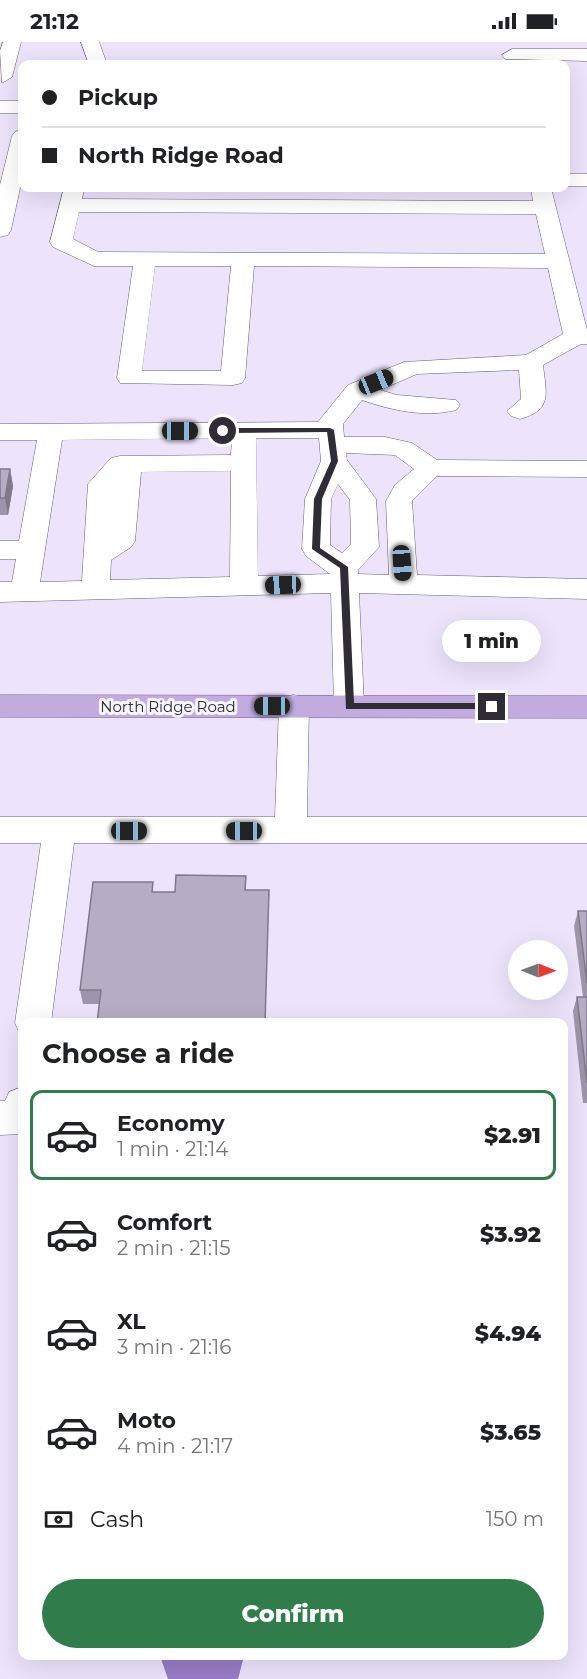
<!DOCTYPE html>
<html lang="en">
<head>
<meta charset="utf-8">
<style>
  :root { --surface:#fff; --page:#f6f6f6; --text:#202124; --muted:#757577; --line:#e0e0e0; --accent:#307c4b }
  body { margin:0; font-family:Montserrat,sans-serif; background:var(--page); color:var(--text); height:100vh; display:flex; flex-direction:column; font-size:22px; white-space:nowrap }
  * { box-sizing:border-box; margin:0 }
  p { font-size:20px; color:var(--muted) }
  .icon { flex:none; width:33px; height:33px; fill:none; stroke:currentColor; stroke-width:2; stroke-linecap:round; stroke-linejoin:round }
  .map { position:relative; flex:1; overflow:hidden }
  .details { position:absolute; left:18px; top:976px; width:550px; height:642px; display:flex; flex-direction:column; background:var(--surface); border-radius:12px; box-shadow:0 6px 24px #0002 }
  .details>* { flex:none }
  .guide { position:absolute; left:18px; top:18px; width:552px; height:132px; border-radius:12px; box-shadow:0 6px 24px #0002; display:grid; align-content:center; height:132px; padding:0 24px; background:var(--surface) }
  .needle { width:39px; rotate:91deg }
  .fabs { position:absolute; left:508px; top:898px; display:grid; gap:12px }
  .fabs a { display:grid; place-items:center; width:60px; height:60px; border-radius:50%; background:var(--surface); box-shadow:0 6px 24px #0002; font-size:30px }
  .end { position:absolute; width:27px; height:27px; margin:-14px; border:8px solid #2f2c35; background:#fff; box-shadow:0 0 0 3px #fff }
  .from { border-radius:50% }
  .bubble { position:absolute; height:42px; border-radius:21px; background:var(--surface); box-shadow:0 6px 24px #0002; font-size:20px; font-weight:800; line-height:42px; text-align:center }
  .car { position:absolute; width:18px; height:36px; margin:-18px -9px; border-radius:8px; box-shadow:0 0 4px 2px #0007; background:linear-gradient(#222 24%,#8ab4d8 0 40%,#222 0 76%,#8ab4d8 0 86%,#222 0) }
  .guide b { display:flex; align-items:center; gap:21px; height:57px; font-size:22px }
  .guide b+b { border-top:2px solid var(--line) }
  .guide i { width:15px; height:15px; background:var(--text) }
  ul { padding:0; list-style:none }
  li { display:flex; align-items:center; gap:18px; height:90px; margin:0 12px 9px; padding:0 12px; border:3px solid transparent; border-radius:12px }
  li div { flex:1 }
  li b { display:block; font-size:22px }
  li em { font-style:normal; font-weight:800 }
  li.on { border-color:var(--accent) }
  li>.icon { width:54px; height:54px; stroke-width:1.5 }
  h2 { padding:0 24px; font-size:27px; line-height:72px }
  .pay { display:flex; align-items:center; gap:15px; height:66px; padding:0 24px; font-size:22px }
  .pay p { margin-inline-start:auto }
  .action { display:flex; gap:12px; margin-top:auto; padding:12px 24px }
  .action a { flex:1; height:69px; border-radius:36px; background:var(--accent); color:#fff; font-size:24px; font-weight:800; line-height:69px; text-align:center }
  .status { display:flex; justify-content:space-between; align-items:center; height:42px; padding:0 30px; background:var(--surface); direction:ltr }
  .status svg { height:16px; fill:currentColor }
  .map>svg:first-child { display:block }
</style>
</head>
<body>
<div class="status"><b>21:12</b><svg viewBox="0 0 49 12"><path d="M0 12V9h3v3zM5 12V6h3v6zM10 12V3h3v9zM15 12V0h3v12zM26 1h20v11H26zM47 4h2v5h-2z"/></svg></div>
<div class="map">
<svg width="587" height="1637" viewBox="0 0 587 1637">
  <rect width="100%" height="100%" fill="#ede4fc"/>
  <path fill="#9a7cc6" d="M160,1614H244L238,1637H168Z"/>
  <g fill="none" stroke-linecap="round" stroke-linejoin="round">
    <defs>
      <g id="minor">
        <path d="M3,0H21L12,35L2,41L0,9Z"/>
        <path d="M81,0H99L107,22H89Z"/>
        <path d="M512,7H587V19L505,17L502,13Z"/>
        <rect x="0" y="59" width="22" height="12"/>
        <path d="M22,88V137L11,188L8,193L0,195V143L12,94L15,90Z"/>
        <rect x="566" y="132" width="21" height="12"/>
        <path d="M64,146H84L82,157L533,159L531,146H551L587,288V302H581L543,323C546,351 553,368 520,377L511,374L507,369L521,357L519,328L417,332L380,348L397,353L456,358L460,363L456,368C426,376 390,368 362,358L343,382L344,395H385L412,401L437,418L587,419V435L437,434L412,459L417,533L587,537V557L359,551L364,664L360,672L349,675L338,672L334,664L331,551L0,560V540H12L16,517H0V499H19L37,398H0V382L318,380L348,343L404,320L526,313L563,292L548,226L254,224L245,336L242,341L233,343L120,341L117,336L133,224H94L53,205L50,200ZM79,170L536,172L545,212L98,210L73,197ZM155,224H231L221,329H142ZM232,396L231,413L120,414L111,416L88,442L82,539L40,540L62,398ZM256,396H319L321,419L305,457L302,507L306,514L330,532L258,534ZM346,411L395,413L414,427L395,443L386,459L389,533L358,532V528L379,505L376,457L347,418ZM231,429L230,535L110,538L111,518L131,505L135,499L141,430ZM338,442L350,458L351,502L342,511L330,503L331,457Z"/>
        <path d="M294,653L305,656L309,664L307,775H587V801H74L51,981H22V993L20,992L15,981L41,801H0V775H275L279,664L283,656Z"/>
        <path d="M22,1045V1092L0,1093V1059H5L9,1050Z"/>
      </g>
      <path id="major" d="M0,653L587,654V676L0,675Z"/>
    </defs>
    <use href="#minor" stroke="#675f74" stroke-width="1"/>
    <use href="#major" stroke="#745b96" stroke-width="1"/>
    <use href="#minor" fill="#fff" fill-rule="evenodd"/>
    <use href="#major" fill="#c2acdf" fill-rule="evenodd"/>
  </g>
  <g fill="#9d95a9">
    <path d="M0,427H10L13,444L8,473H0Z"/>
    <path d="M246,834V848H269L265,981H97L99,962H83L80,948L154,850H175Z"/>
    <path d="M578,869H587V1061H583L573,969L577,955H583L574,884Z"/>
  </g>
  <path fill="#7f7989" d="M10,427L13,444L8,473L5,456Z"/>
  <g fill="#b6adc4" stroke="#7f7989" stroke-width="1.5">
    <path d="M0,427H10L5,456H0Z"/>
    <path d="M176,833L246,834L245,848H269L265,981H97L101,948H80L93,840H153L152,850H175Z"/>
    <path d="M578,869H587V941Z"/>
    <path d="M577,955H587V1041Z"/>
  </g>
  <path fill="#2f2c35" d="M330,386L334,388L338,419L322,457L320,506L348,525L354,661H492L495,662V667H346L340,526L312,507L314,457L331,419L327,390L223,391L219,389L223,386Z"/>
  <g text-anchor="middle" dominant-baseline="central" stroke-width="6" stroke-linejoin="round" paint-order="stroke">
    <g font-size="15" fill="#2f2c35" stroke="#f8f4fe">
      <text x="168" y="664">North Ridge Road</text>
    </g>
  </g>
</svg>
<div class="fabs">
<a><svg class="needle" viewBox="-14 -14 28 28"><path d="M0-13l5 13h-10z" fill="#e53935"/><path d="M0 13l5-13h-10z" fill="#757577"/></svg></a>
</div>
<i class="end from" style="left:223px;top:389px"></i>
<i class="end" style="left:492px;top:665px"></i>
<div class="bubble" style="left:442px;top:578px;width:99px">1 min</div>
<i class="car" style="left:376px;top:340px;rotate:68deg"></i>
<i class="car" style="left:180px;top:389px;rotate:90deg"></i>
<i class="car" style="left:402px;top:521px;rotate:176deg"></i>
<i class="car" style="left:283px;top:543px;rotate:268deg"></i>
<i class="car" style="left:272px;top:664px;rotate:270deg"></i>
<i class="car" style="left:129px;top:789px;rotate:90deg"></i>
<i class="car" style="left:244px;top:789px;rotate:270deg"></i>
<div class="guide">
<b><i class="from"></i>Pickup</b>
<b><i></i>North Ridge Road</b>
</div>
<section class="details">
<h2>Choose a ride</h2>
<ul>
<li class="on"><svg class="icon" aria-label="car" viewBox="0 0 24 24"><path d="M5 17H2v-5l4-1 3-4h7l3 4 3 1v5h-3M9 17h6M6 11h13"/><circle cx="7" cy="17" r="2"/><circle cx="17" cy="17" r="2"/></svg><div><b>Economy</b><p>1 min · 21:14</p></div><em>$2.91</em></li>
<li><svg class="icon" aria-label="car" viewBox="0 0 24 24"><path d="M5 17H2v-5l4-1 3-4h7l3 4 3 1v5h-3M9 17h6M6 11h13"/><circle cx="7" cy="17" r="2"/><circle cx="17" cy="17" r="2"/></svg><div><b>Comfort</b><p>2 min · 21:15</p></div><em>$3.92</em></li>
<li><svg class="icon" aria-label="car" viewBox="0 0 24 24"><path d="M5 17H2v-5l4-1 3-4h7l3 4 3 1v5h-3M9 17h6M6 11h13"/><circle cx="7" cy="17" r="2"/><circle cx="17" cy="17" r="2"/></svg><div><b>XL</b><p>3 min · 21:16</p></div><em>$4.94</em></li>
<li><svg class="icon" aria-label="car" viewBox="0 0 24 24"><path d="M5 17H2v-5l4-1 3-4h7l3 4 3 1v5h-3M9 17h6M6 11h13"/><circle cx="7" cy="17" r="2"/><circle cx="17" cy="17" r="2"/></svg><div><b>Moto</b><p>4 min · 21:17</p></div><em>$3.65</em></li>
</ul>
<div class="pay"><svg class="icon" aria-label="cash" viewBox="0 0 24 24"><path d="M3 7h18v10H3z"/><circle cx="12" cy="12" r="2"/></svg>Cash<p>150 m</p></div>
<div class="action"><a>Confirm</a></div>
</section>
</div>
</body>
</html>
